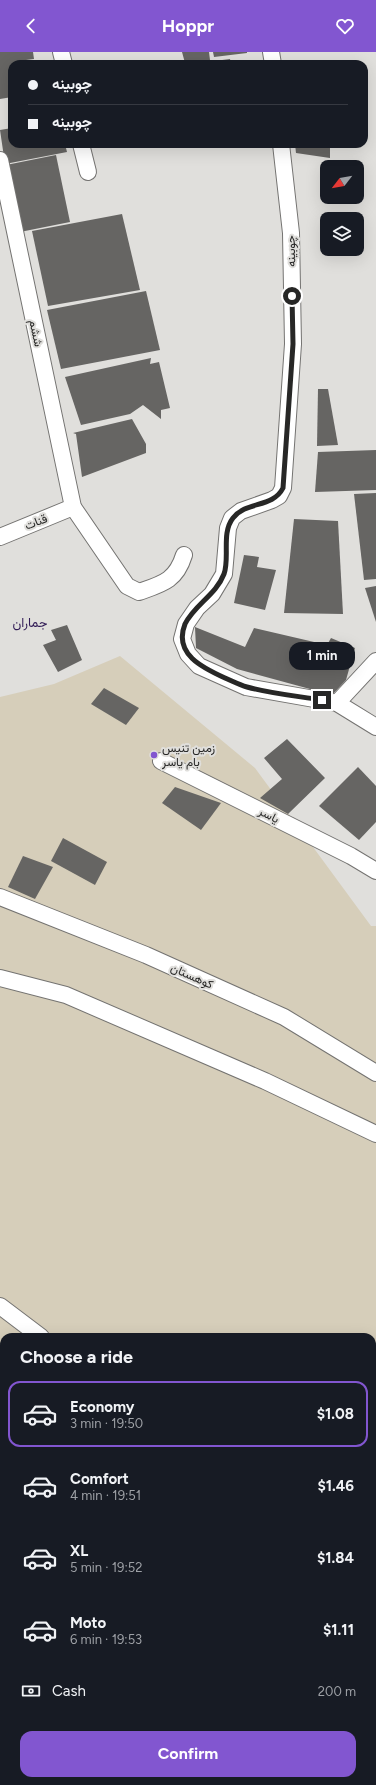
<!DOCTYPE html>
<html lang="en">
<head>
<meta charset="utf-8">
<style>
  :root { --surface:#171b24; --page:#20242c; --text:#f1f3f6; --muted:#9ea1a6; --line:#363941; --accent:#8256d0 }
  body { margin:0; font-family:Figtree,Vazirmatn,sans-serif; background:var(--page); color:var(--text); height:100vh; display:flex; flex-direction:column; font-size:15px; white-space:nowrap }
  * { box-sizing:border-box; margin:0 }
  p { font-size:13px; color:var(--muted) }
  .icon { flex:none; width:22px; height:22px; fill:none; stroke:currentColor; stroke-width:2; stroke-linecap:round; stroke-linejoin:round }
  .map { position:relative; flex:1; overflow:hidden }
  .sheet { position:absolute; left:0px; top:1281px; width:376px; height:452px; display:flex; flex-direction:column; background:var(--surface); border-radius:12px 12px 0 0; box-shadow:0 4px 16px #0002 }
  .sheet>* { flex:none }
  .top-card { position:absolute; left:8px; top:8px; width:360px; height:88px; border-radius:12px; box-shadow:0 4px 16px #0002; display:grid; align-content:center; height:88px; padding:0 20px; background:var(--surface) }
  .needle { width:26px; rotate:239deg }
  .fabs { position:absolute; left:320px; top:108px; display:grid; gap:8px }
  .fabs a { display:grid; place-items:center; width:44px; height:44px; border-radius:8px; background:var(--surface); box-shadow:0 4px 16px #0002; font-size:20px }
  .end { position:absolute; width:18px; height:18px; margin:-9px; border:5px solid #272726; background:#fff; box-shadow:0 0 0 2px #fff }
  .from { border-radius:50% }
  .bubble { position:absolute; height:28px; border-radius:12px; background:var(--surface); box-shadow:0 4px 16px #0002; font-size:13px; font-weight:700; line-height:28px; text-align:center }
  .top-card b { display:flex; align-items:center; gap:14px; height:38px; font-size:15px }
  .top-card b+b { border-top:1px solid var(--line) }
  .top-card i { width:10px; height:10px; background:var(--text) }
  ul { padding:0; list-style:none }
  li { display:flex; align-items:center; gap:12px; height:66px; margin:0 8px 6px; padding:0 12px; border:2px solid transparent; border-radius:12px }
  li div { flex:1 }
  li b { display:block; font-size:15px }
  li em { font-style:normal; font-weight:700 }
  li.on { border-color:var(--accent) }
  li>.icon { width:36px; height:36px; stroke-width:1.5 }
  h2 { padding:0 20px; font-size:18px; line-height:48px }
  .pay { display:flex; align-items:center; gap:10px; height:44px; padding:0 20px; font-size:15px }
  .pay p { margin-inline-start:auto }
  .action { display:flex; gap:8px; margin-top:auto; padding:8px 20px }
  .action a { flex:1; height:46px; border-radius:12px; background:var(--accent); color:#fff; font-size:16px; font-weight:700; line-height:46px; text-align:center }
  header { display:flex; justify-content:space-between; align-items:center; height:52px; padding:0 20px; background:var(--accent); color:#fff; font-size:18px; font-weight:700 }
  .map>svg:first-child { display:block }
</style>
</head>
<body>
<header><svg class="icon" aria-label="back" viewBox="0 0 24 24"><path d="M15 5l-7 7 7 7"/></svg>Hoppr<svg class="icon" aria-label="heart" viewBox="0 0 24 24"><path d="M12 20l-8-8c-3-5 5-10 8-4 3-6 11-1 8 4z"/></svg></header>
<div class="map">
<svg width="376" height="1733" viewBox="0 0 376 1733">
  <rect width="100%" height="100%" fill="#e0dfdc"/>
  <path fill="#d6ceba" d="M120,604L255,716L371,874H376V1710L372,1703V1285H4V1419L0,1424V645L54,632Z"/>
  <g fill="#666563">
    <path d="M0,0H33L34,7L26,8V12H12V45L0,47Z"/>
    <path d="M182,0H209L210,8L185,11Z"/>
    <path d="M213,0H247V1L214,5Z"/>
    <path d="M230,7L231,12H199V11Z"/>
    <path d="M50,9L51,12H37V11Z"/>
    <path d="M12,76V92H65L67,100L5,112L0,78Z"/>
    <path d="M295,92H330V106L296,101Z"/>
    <path d="M56,103L70,170L20,180L6,113Z"/>
    <path d="M122,162L140,238L48,254L32,179Z"/>
    <path d="M146,239L160,298L61,317L47,258Z"/>
    <path d="M151,306L150,312L159,310L170,356L161,358V367L143,353L130,362L81,373L65,325Z"/>
    <path d="M318,337H328L338,393L317,394Z"/>
    <path d="M132,367L146,392V401L82,425L76,382L73,381Z"/>
    <path d="M376,398V438L315,440L318,400Z"/>
    <path d="M376,441V527L364,528L354,442Z"/>
    <path d="M294,467L338,469L343,562L284,561Z"/>
    <path d="M244,503L259,505L257,515L276,518L265,558L234,551Z"/>
    <path d="M376,534V570L365,536Z"/>
    <path d="M67,573L82,608L58,620L43,593L56,588L51,578Z"/>
    <path d="M195,575L245,595L254,576L327,593L331,586L355,596L346,628L332,643L237,617L196,596Z"/>
    <path d="M104,636L139,656L126,673L91,652Z"/>
    <path d="M287,687L325,726L288,762L260,746L282,727L264,706Z"/>
    <path d="M358,715L376,734V770L359,788L319,754Z"/>
    <path d="M175,735L221,751L201,778L162,751Z"/>
    <path d="M63,786L107,810L95,833L51,809Z"/>
    <path d="M23,804L53,815L35,847L8,835Z"/>
  </g>
  <g fill="none" stroke-linecap="round" stroke-linejoin="round">
    <defs>
      <g id="street">
        <path d="M61,0L64,12"/>
        <path d="M271,0L273,12"/>
        <path d="M81,92L88,120"/>
        <path d="M281,92L291,181L293,292L283,436L279,444L272,448L241,459L232,466L228,476L224,522L212,542L197,556L186,572L182,587L188,602L199,614L246,635L337,651L376,675"/>
        <path d="M0,108L73,455L127,534L139,540C162,532 176,529 184,503"/>
        <path d="M0,485L73,455"/>
        <path d="M337,651L376,609"/>
        <path d="M161,709L351,804L376,819"/>
        <path d="M0,845L146,903L284,965L376,1021"/>
        <path d="M0,926L66,943L265,1029L376,1082"/>
        <path d="M0,1254L41,1285"/>
        <path d="M366,1729L369,1733"/>
      </g>
    </defs>
    <use href="#street" stroke="#747371" stroke-width="18"/>
    <use href="#street" stroke="#fff" stroke-width="16"/>
  </g>
  <g fill="none" stroke-linecap="round" stroke-linejoin="round">
    <path stroke="#272726" stroke-width="5" d="M292,244L293,292L283,436C273,456 246,449 233,466C221,481 230,506 224,522C216,543 194,553 185,572C173,602 203,616 225,626C232,629 240,633 247,635C272,642 297,644 322,648"/>
  </g>
  <circle fill="#8256d0" stroke="#e0dfdc" stroke-width="1.5" cx="154" cy="703" r="4"/>
  <g text-anchor="middle" dominant-baseline="central" stroke-width="4" stroke-linejoin="round" paint-order="stroke">
    <g font-size="12" fill="#272726" stroke="#e0dfdc">
      <text transform="translate(291 199) rotate(-91)">چوبینه</text>
      <text transform="translate(36 281) rotate(78)">ششم</text>
      <text transform="translate(36 470) rotate(-22)">قنات</text>
      <text transform="translate(269 763) rotate(27)">یاسر</text>
      <text transform="translate(192 924) rotate(24)">کوهستان</text>
    </g>
    <g font-size="12" fill="#272726" stroke="#e0dfdc" text-anchor="start">
      <text x="162" y="696">زمین تنیس<tspan x="162" dy="14">بام یاسر</tspan></text>
    </g>
    <g font-size="13" fill="#321c56" stroke="#e0dfdc">
      <text x="30" y="570">جماران</text>
    </g>
  </g>
</svg>
<div class="fabs">
<a><svg class="needle" viewBox="-14 -14 28 28"><path d="M0-13l5 13h-10z" fill="#e53935"/><path d="M0 13l5-13h-10z" fill="#9ea1a6"/></svg></a>
<a><svg class="icon" aria-label="layers" viewBox="0 0 24 24"><path d="M12 4l9 5-9 5-9-5zM3 14l9 5 9-5"/></svg></a>
</div>
<i class="end from" style="left:292px;top:244px"></i>
<i class="end" style="left:322px;top:648px"></i>
<div class="bubble" style="left:289px;top:590px;width:66px">1 min</div>
<div class="top-card">
<b><i class="from"></i>چوبینه</b>
<b><i></i>چوبینه</b>
</div>
<section class="sheet">
<h2>Choose a ride</h2>
<ul>
<li class="on"><svg class="icon" aria-label="car" viewBox="0 0 24 24"><path d="M5 17H2v-5l4-1 3-4h7l3 4 3 1v5h-3M9 17h6M6 11h13"/><circle cx="7" cy="17" r="2"/><circle cx="17" cy="17" r="2"/></svg><div><b>Economy</b><p>3 min · 19:50</p></div><em>$1.08</em></li>
<li><svg class="icon" aria-label="car" viewBox="0 0 24 24"><path d="M5 17H2v-5l4-1 3-4h7l3 4 3 1v5h-3M9 17h6M6 11h13"/><circle cx="7" cy="17" r="2"/><circle cx="17" cy="17" r="2"/></svg><div><b>Comfort</b><p>4 min · 19:51</p></div><em>$1.46</em></li>
<li><svg class="icon" aria-label="car" viewBox="0 0 24 24"><path d="M5 17H2v-5l4-1 3-4h7l3 4 3 1v5h-3M9 17h6M6 11h13"/><circle cx="7" cy="17" r="2"/><circle cx="17" cy="17" r="2"/></svg><div><b>XL</b><p>5 min · 19:52</p></div><em>$1.84</em></li>
<li><svg class="icon" aria-label="car" viewBox="0 0 24 24"><path d="M5 17H2v-5l4-1 3-4h7l3 4 3 1v5h-3M9 17h6M6 11h13"/><circle cx="7" cy="17" r="2"/><circle cx="17" cy="17" r="2"/></svg><div><b>Moto</b><p>6 min · 19:53</p></div><em>$1.11</em></li>
</ul>
<div class="pay"><svg class="icon" aria-label="cash" viewBox="0 0 24 24"><path d="M3 7h18v10H3z"/><circle cx="12" cy="12" r="2"/></svg>Cash<p>200 m</p></div>
<div class="action"><a>Confirm</a></div>
</section>
</div>
</body>
</html>
